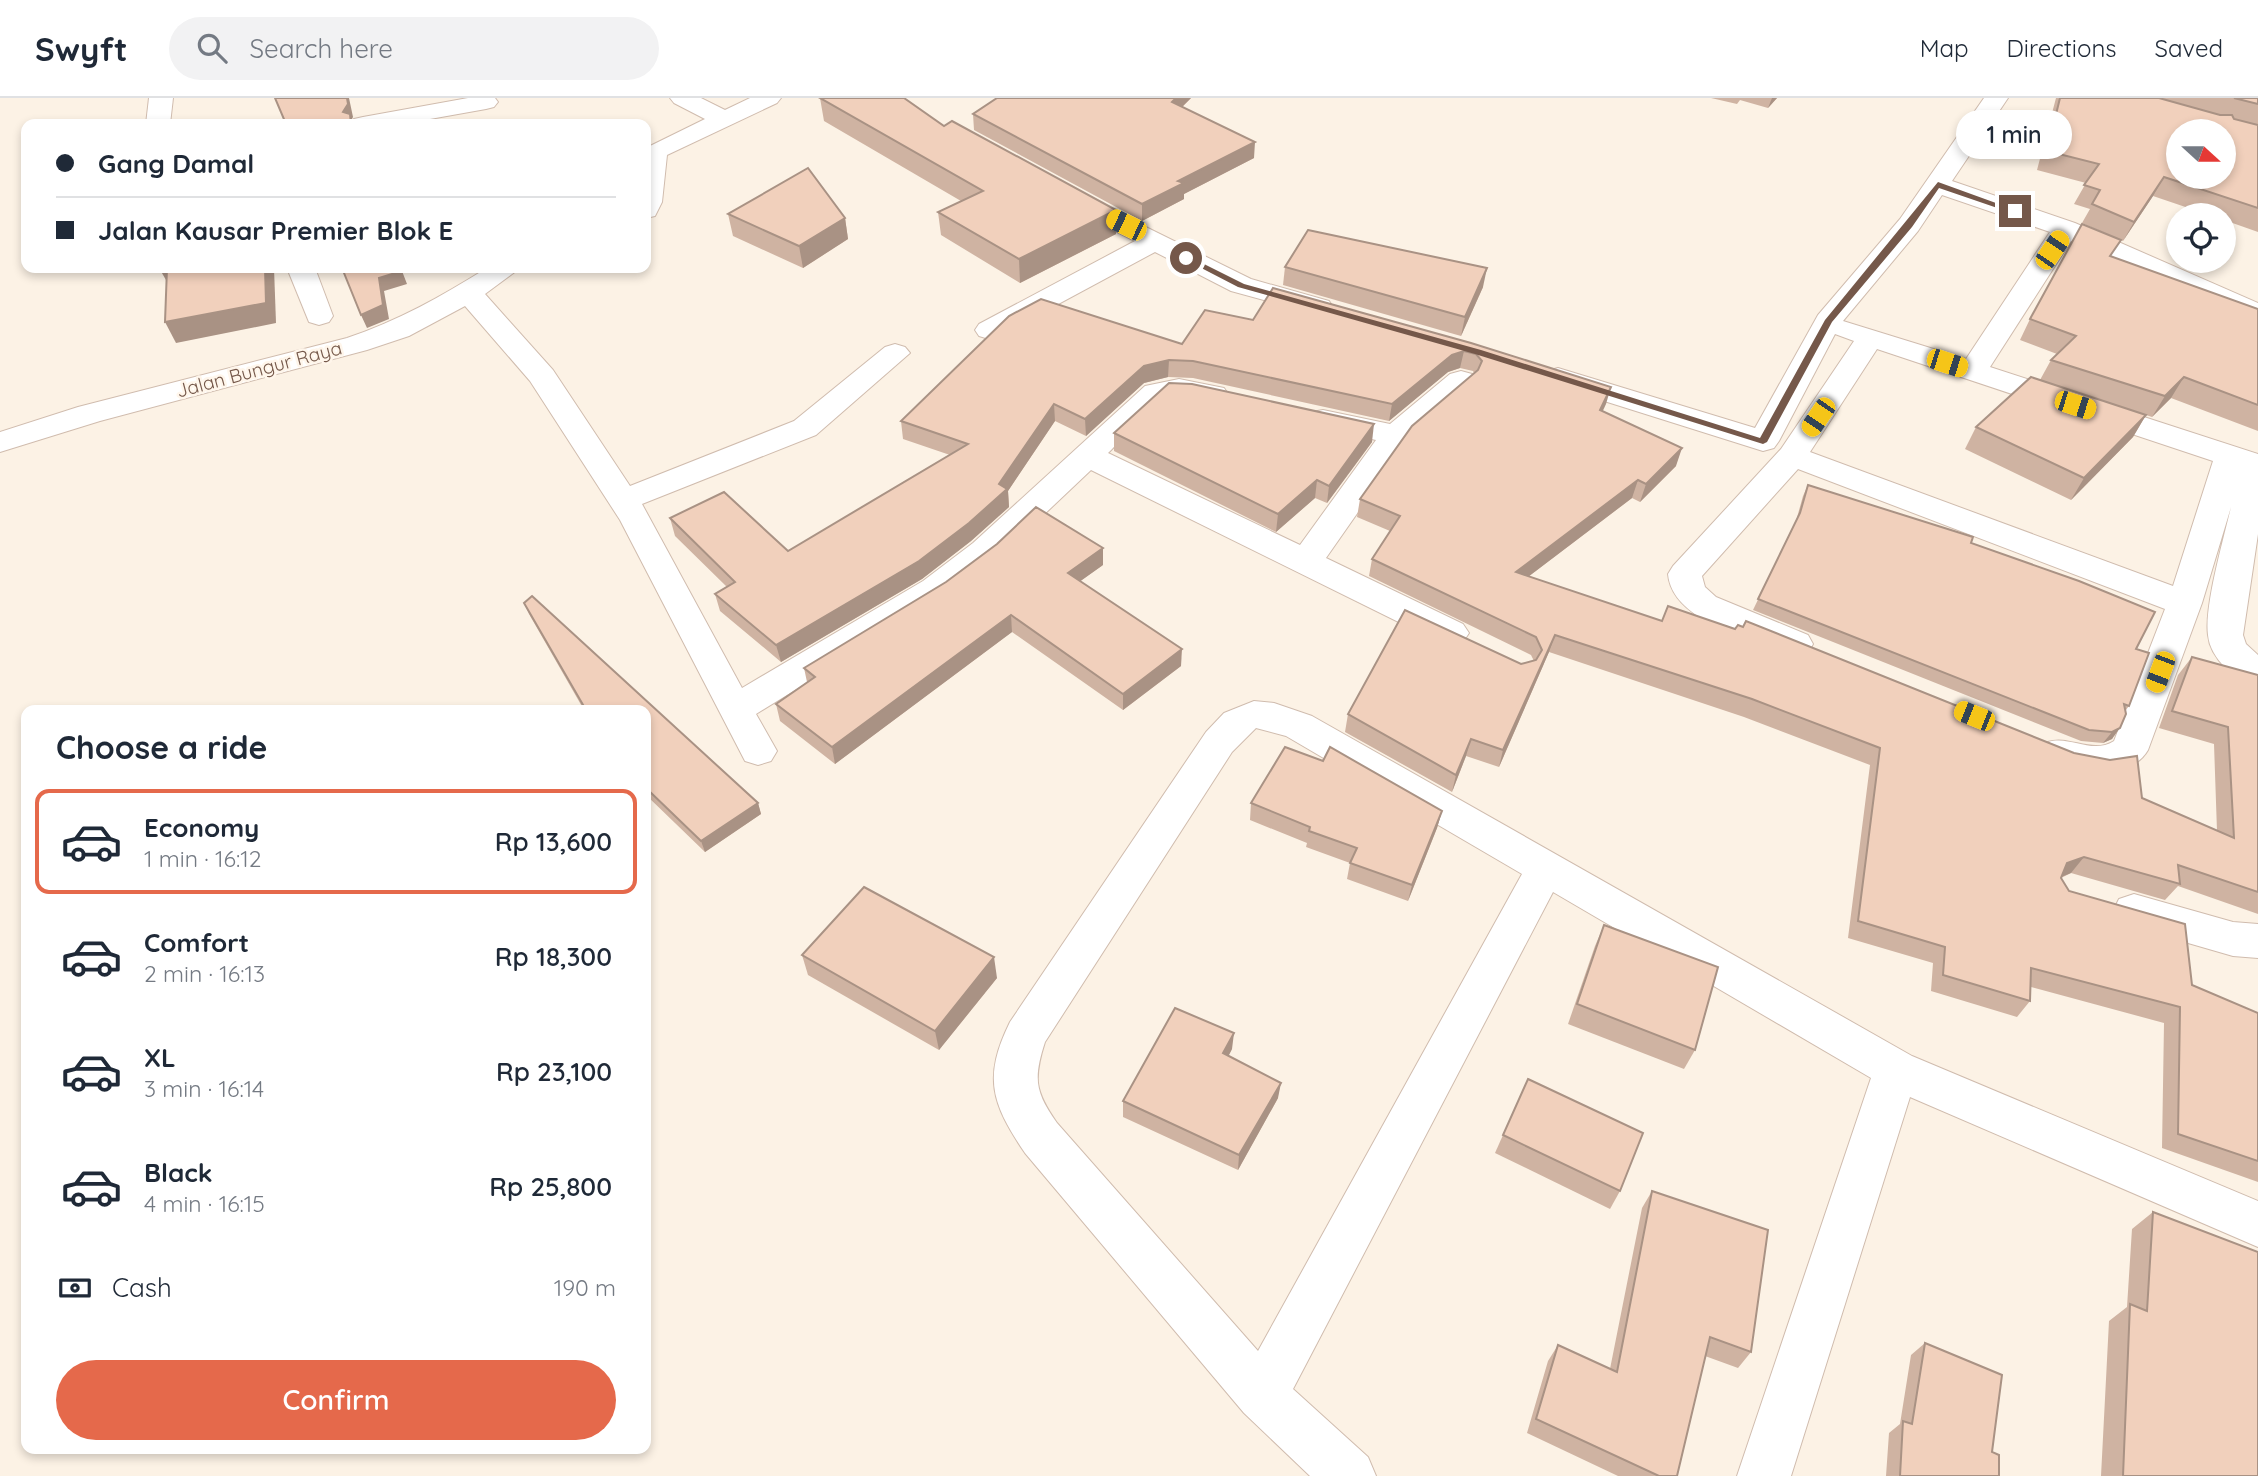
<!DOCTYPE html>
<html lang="en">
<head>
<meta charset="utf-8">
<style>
  :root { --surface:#fff; --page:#f2f2f3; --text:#1f2937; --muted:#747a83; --line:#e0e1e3; --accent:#e5694b }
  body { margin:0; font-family:Quicksand,sans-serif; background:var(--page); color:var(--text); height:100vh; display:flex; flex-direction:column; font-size:26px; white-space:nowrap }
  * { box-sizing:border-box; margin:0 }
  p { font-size:23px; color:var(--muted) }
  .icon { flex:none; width:38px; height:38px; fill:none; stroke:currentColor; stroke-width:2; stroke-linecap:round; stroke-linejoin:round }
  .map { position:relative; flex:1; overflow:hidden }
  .details { position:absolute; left:21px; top:607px; width:630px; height:749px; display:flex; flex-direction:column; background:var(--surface); border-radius:14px; box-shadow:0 4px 10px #0003 }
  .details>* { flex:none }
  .guide { position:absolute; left:21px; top:21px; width:630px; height:154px; border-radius:14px; box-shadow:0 4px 10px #0003; display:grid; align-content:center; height:154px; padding:0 35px; background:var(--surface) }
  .needle { width:46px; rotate:111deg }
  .buttons { position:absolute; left:2166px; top:21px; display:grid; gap:14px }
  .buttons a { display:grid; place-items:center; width:70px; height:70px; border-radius:50%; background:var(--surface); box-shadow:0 4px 10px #0003; font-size:35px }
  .end { position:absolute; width:32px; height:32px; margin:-16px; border:9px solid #75584a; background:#fff; box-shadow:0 0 0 4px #fff }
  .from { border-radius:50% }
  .bubble { position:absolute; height:49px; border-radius:24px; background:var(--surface); box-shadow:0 4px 10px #0003; font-size:23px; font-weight:600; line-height:49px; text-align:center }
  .car { position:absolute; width:21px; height:42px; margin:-21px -10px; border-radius:9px; box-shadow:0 0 5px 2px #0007; background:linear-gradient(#f5c518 24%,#345 0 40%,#f5c518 0 76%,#345 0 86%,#f5c518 0) }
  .guide b { display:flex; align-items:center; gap:24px; height:66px; font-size:26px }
  .guide b+b { border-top:2px solid var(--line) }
  .guide i { width:18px; height:18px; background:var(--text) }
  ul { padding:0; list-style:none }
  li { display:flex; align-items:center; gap:21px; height:105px; margin:0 14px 10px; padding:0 21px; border:4px solid transparent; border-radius:14px }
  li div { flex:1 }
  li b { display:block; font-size:26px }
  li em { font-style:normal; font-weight:600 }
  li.current { border-color:var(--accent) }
  li>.icon { width:63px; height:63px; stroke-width:1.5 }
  h2 { padding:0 35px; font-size:32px; line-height:84px }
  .pay { display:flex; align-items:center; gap:18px; height:77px; padding:0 35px; font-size:26px }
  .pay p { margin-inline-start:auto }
  .action { display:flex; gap:14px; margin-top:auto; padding:14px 35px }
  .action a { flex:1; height:80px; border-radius:42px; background:var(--accent); color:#fff; font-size:28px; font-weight:600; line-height:80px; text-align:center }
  header { display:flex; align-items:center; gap:42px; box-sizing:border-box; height:98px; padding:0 35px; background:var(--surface); border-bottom:2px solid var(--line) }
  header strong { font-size:33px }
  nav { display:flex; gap:38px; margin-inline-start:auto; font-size:24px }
  .search { width:490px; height:63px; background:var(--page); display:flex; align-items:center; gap:18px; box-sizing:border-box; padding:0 24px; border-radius:38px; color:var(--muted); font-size:26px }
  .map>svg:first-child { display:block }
</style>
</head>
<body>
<header>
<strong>Swyft</strong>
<div class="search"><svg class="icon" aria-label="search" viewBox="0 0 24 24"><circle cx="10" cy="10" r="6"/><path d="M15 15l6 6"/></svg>Search here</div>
<nav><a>Map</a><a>Directions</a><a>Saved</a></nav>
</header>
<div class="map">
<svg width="2258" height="1378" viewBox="0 0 2258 1378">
  <rect width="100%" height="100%" fill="#fcf2e5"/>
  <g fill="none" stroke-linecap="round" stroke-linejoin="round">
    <defs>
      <g id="minor">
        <path d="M149,0H173L170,26H146Z"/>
        <path d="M468,0H495L498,4L494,9L486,11L402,26H351L354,21L363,19Z"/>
        <path d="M670,0H701L725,12L750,0H781L777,5L667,57L662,104L655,118L646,120V50L705,21L674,5Z"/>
        <path d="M1984,0H2008L1952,83L2075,125L2258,205V224L2071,143L1990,269L2258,356V436L2243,537L2246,546L2258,557V590C2237,584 2210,561 2208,537C2204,508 2224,440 2231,409L2202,505L2148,652C2130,684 2059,685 2042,654L2048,644C2070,637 2092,657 2114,643L2165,511L1798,371L1702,478L1705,489L1716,499L1808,537L1813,546L1808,555L1795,559L1782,555C1746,539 1672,522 1668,476L1673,468L1781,351L1854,243L1835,236L1779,343L1774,350L1763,353L1547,285L1543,279L1547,273L1558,270L1755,330L1818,217L1900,121ZM1942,97L2050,134L1966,261L1843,223L1918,133ZM1877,251L2213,363L2173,488L1810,354Z"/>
        <path d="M1071,92L1251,181L1329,203L1333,209L1329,215L1319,217L1231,193L1155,154L999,238L989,241L979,238L975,232L979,226L1135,143L1062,106L1058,100L1062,94Z"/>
        <path d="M287,170H315L333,218L329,224L319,227L309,224Z"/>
        <path d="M487,170H520L485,196L553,272L630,388L794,323L885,249L895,246L905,249L910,255L816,337L642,406L742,590L923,483L973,445L1145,288L1179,281L1224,290L1228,296L1224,302C1208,306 1196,300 1180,299C1159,298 1124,340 1108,355L1300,447L1376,342L1312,328L1308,321L1312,314L1323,312L1390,326L1450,276L1461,273L1472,276L1476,282L1472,288L1407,344L1326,460L1463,526L1469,535L1463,544L1451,547L1439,544L1091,372L997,461L947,499L756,616L777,653L771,663L758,667L745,663L620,422L530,283L465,208L409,238L367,252L100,323L0,354V334L78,309L347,240C398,223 442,198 487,170Z"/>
        <path d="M1254,603L1274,605L1312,618L1912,958L2258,1103V1149L1910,999L1791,1378H1737L1871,980L1553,794L1293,1291L1368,1359L1376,1378H1310L1244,1315L1025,1055C991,1005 983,979 1010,924L1206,634L1224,615ZM1256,630L1286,638L1522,776L1258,1253L1057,1025C1035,994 1033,981 1045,944L1232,654Z"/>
        <path d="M2134,796L2233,824L2258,826V860L2233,858L2119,825L2113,813L2119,801Z"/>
      </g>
    </defs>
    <use href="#minor" stroke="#d0bcae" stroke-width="2"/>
    <use href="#minor" fill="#fff" fill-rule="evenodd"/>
  </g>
  <g fill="#cfb3a2">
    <path d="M820,0L944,28L1116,136L1020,185L941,137L938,114L961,103L824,23Z"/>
    <path d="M997,0H1191L1182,9L1254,60L1184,96V101L1142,123L974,32L973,16Z"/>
    <path d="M1711,0H1777L1768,10L1740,2L1737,6Z"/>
    <path d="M2056,0H2258V134L2224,122V117H2209L2153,98L2123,143L2082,125L2090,111L2074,106L2086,85L2037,72Z"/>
    <path d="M728,116L845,120L848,141L803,170L733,138Z"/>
    <path d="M2112,159L2258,211V333L2171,300L2152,319L2146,317L2133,339L2071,402L1965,351L1976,329L2040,282L2051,262L2057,256L2020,242L2030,221Z"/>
    <path d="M1285,169L1483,189L1461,238L1283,187Z"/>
    <path d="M1273,190L1611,289L1602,313L1676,368L1640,404L1632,400L1529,478L2142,700L2217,733L2214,646L2159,630L2178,577L2192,559L2258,577V816L2178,788L2165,802L2071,775L2061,780L2069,793L2192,887L2258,915V1084L2162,1050L2164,925L2031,889L2030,903L2017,919L1931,893L1933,865L1848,840L1870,667L1744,619L1549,554L1499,669L1466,658L1452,694L1345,634L1348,616L1534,563L1531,557L1369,478L1372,461L1390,433L1357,419L1360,401L1474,275L1473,273L1460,270L1448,274L1389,323L1193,280L1168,279L1144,285L1086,338L1055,323L1008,393L1009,409L971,443L922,481L781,564L720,513L715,496L727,489L675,438L670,420L788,453L950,357L903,341L901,323L1182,246L1253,222Z"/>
    <path d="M1114,335L1372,344L1327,405L1315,400L1276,434L1114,353Z"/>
    <path d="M1808,387L1971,445L2136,551L2129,608L2125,613L2112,641L2103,645L2081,643L1753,512L1796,423L1803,398Z"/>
    <path d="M1103,467L1080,483L1181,568L1123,612L1012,534L835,666L780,623L776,606L807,584L804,570Z"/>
    <path d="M532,498L758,705L761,716L705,754L646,697V612H584L529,516L524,505Z"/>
    <path d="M1251,705L1442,713L1437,730L1408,803L1347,781L1350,765L1306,749L1307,745L1250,722Z"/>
    <path d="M1604,827L1695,952L1684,971L1568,926L1595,848Z"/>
    <path d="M802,857L997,880L939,952L808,877Z"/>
    <path d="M1232,951L1228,958L1278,1000L1238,1072L1123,1019V1003Z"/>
    <path d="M1503,1037L1620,1093L1610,1111L1495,1055Z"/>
    <path d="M1652,1093L1751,1254L1738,1270L1705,1258L1677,1378H1618L1527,1335L1548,1263L1558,1247L1610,1271L1642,1110Z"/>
    <path d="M2153,1114L2258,1378H2101L2109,1223L2127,1209L2132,1131Z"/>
    <path d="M1925,1245L1992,1354L1999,1378H1886L1889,1335L1900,1326L1911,1257Z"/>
  </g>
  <g fill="#a99284">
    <path d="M347,0H349L353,19L352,21L354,26H351L343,14Z"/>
    <path d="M1176,0H1191L1171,20L1172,4Z"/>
    <path d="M1772,0H1777L1768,10Z"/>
    <path d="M1255,44L1254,60L1184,96V101L1142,123V106L1178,83Z"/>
    <path d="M2164,79L2153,98L2123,143L2134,124Z"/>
    <path d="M1116,112V136L1020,185L1019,161Z"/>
    <path d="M845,120L848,141L803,170L799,148Z"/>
    <path d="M159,170H173L178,180L166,182Z"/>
    <path d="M265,170H274L276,225L176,245L165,224Z"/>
    <path d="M1487,170L1483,189L1461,238L1465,219Z"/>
    <path d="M402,173L407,186L384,193L389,221L367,230L361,217L379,180Z"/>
    <path d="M1464,253L1460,270L1448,274L1389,323L1392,306L1452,257Z"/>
    <path d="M1169,262L1168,279L1144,285L1086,338L1085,321L1144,268Z"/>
    <path d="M2184,279L2171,300L2152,319L2165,298Z"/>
    <path d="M1611,289L1606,306L1595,330L1600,312Z"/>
    <path d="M1054,306L1055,323L1008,393L1009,409L971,443L922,481L781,564L776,547L999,386Z"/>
    <path d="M2146,317L2133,339L2071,402L2084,380Z"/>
    <path d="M1374,326L1372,344L1327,405L1329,388Z"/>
    <path d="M1682,350L1676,368L1640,404L1646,386Z"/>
    <path d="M1317,382L1315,400L1276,434L1278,416Z"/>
    <path d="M1638,382L1632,400L1511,492L1516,474Z"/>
    <path d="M1103,450V467L1068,492V475Z"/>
    <path d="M1011,517L1012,534L835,666L832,649Z"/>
    <path d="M1555,537L1549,554L1499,669L1503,652Z"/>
    <path d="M1182,551L1181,568L1123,612V596Z"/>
    <path d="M2120,630L2112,641L2103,645L2112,634Z"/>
    <path d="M1471,641L1466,658L1452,694L1456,677Z"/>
    <path d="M758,705L761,716L705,754L701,743Z"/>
    <path d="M1442,713L1437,730L1408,803L1412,787Z"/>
    <path d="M2084,759L2071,775L2054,782L2067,765Z"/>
    <path d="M994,859L997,880L939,952L935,933Z"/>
    <path d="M1234,935L1232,951L1222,971L1223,955Z"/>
    <path d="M1281,985L1278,1000L1238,1072L1239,1057Z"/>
  </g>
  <g fill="#f1d0bc" stroke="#a99284" stroke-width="2" fill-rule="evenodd">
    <path d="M275,0H347L348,6L343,14L350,16L351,26H286Z"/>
    <path d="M820,0H904L944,28L952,23L1116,112L1019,161L938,114L983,93Z"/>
    <path d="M997,0H1176L1172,4L1255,44L1178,83L1184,85L1142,106L973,16Z"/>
    <path d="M2060,0H2159L2220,17H2232L2234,21L2258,27V110L2164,79L2134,124L2092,106L2100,92L2084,87L2099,66L2047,53ZM2179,33H2224V79H2179Z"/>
    <path d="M2234,0H2258V6Z"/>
    <path d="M808,70L845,120L799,148L728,116Z"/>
    <path d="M2082,126L2121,142L2110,158L2258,211V307L2184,279L2165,298L2051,262L2076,238L2030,221Z"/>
    <path d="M1308,132L1487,170L1465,219L1285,169Z"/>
    <path d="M167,170H265L266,205L165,224Z"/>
    <path d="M342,170H401L402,173L379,180L383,207L361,217Z"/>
    <path d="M1273,190L1471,245L1611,289L1600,312L1682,350L1646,386L1638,382L1516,474L1662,523L1668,508L1735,531L1738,527L1743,529L1746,523L2074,655L2110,662L2137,658L2142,700L2234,740L2228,629L2172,613L2192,559L2258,577V794L2178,767L2180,786L2084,759L2067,765L2061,780L2069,793L2185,826L2192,887L2258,915V1063L2178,1036L2180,909L2031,870L2030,903L1943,877L1945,849L1858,823L1880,650L1752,601L1555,537L1503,652L1471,641L1456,677L1348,616L1405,512L1521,566L1536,562L1542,552L1536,539L1372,461L1400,418L1360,401L1412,328L1478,272L1482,263L1476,256L1464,253L1452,257L1392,306L1193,263L1169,262L1144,268L1085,321L1054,306L999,386L1007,391L969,425L919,463L776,547L715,496L735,484L670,420L724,394L788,453L968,346L901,323L1009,218L1041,201L1182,246L1205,212L1253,222Z"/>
    <path d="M2031,279L2146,317L2084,380L1976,329Z"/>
    <path d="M1169,285L1192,286L1374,326L1329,388L1317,382L1278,416L1114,335Z"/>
    <path d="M1808,387L1973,439L1971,445L2079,483L2155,514L2136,551L2149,555L2129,608L2124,606L2126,616L2120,630L2112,634L2089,632L1758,501L1800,415Z"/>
    <path d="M1036,409L1103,450L1068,475L1182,551L1123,596L1011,517L832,649L776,606L815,579L804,570L946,484L997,446Z"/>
    <path d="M532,498L758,705L701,743L646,690V612H586L524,505Z"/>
    <path d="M1285,649L1323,663L1330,649L1442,713L1412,787L1350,765L1357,750L1309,733L1310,729L1251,705Z"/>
    <path d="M864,789L994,859L935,933L802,857Z"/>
    <path d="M1604,827L1718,869L1695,952L1577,906Z"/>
    <path d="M1175,910L1234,935L1223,955L1281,985L1239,1057L1123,1003Z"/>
    <path d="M1528,981L1643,1035L1620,1093L1503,1037Z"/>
    <path d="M1652,1093L1768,1132L1751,1254L1710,1239L1677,1378H1659L1536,1321L1558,1247L1617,1274Z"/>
    <path d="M2153,1114L2258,1154V1378H2123L2130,1206L2147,1213Z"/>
    <path d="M1925,1245L2002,1277L1992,1354L1999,1357V1378H1900L1903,1323L1912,1326Z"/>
  </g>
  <path fill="#75584a" d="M1938,84L2018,113L2012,115L1939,90L1912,129L1832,224L1767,344L1763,346L1475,256L1238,189L1182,160L1188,158L1244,186L1481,252L1760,340L1825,222Z"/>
  <g text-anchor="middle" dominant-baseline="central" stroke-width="5" stroke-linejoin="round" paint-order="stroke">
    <g font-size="19" fill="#75584a" stroke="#fff6eb">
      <text transform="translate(259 271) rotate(-15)">Jalan Bungur Raya</text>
    </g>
  </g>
</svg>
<div class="buttons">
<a><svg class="needle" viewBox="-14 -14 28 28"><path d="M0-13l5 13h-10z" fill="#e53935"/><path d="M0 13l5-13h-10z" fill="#747a83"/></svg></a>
<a><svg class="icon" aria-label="locate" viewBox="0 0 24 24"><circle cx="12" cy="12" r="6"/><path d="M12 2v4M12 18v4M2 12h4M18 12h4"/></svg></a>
</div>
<i class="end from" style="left:1186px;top:160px"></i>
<i class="end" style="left:2015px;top:113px"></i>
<div class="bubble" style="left:1956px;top:12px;width:116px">1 min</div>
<i class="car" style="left:1126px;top:127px;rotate:296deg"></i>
<i class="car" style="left:2052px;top:152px;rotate:34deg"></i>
<i class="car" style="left:1947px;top:265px;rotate:108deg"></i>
<i class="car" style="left:2075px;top:307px;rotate:108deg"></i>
<i class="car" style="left:1818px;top:319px;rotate:214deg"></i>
<i class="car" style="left:2160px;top:574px;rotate:201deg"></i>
<i class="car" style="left:1974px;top:618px;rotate:292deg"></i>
<div class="guide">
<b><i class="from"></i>Gang Damal</b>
<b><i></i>Jalan Kausar Premier Blok E</b>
</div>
<section class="details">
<h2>Choose a ride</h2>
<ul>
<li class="current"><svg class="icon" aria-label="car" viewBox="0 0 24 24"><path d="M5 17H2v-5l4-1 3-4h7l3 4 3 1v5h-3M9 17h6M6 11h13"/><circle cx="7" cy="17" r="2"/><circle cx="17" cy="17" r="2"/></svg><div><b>Economy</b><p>1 min · 16:12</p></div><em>Rp 13,600</em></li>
<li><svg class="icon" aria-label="car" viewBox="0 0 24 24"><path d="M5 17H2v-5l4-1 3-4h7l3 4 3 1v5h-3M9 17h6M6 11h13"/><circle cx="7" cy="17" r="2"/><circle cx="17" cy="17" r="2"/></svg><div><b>Comfort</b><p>2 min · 16:13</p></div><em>Rp 18,300</em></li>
<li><svg class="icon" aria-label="car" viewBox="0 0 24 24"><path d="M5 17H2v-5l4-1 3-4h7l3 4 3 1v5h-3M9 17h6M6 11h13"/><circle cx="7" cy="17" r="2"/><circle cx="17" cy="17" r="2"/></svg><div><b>XL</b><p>3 min · 16:14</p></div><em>Rp 23,100</em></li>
<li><svg class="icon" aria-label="car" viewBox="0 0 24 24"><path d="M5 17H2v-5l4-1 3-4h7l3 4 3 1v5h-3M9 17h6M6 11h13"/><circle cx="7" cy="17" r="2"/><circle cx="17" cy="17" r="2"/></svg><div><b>Black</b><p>4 min · 16:15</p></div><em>Rp 25,800</em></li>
</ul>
<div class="pay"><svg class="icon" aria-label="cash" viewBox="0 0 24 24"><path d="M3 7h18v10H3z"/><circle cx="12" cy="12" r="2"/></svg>Cash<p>190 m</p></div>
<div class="action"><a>Confirm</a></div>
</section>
</div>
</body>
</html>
